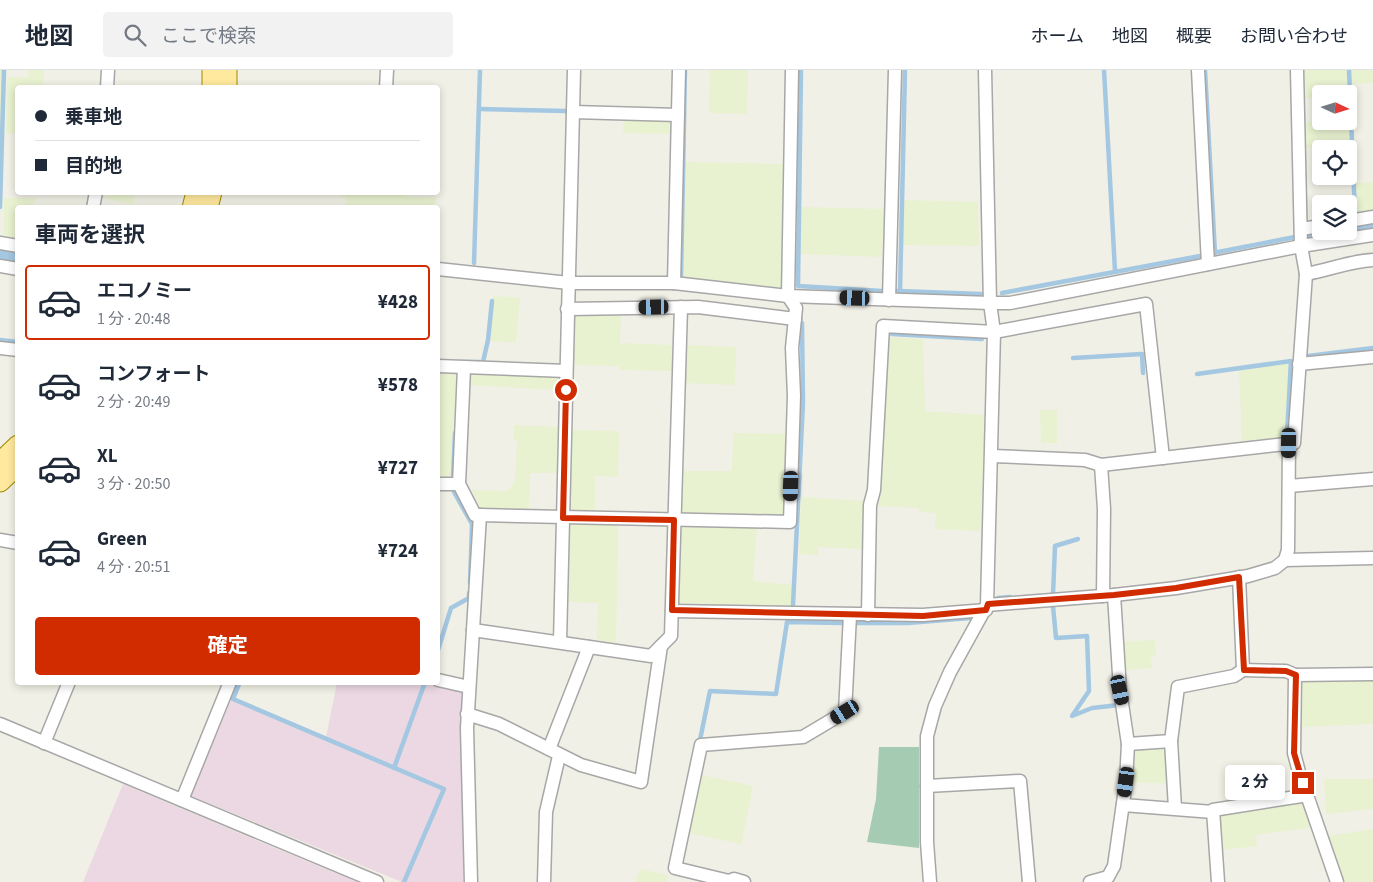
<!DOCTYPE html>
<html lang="ja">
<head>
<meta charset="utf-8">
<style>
  :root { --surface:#fff; --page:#f2f2f3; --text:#1f2937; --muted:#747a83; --line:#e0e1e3; --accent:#d12b00 }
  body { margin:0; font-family:"Source Sans 3","Noto Sans JP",sans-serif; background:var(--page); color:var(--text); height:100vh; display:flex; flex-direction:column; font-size:19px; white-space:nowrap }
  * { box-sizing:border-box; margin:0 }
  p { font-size:16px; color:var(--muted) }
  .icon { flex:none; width:28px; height:28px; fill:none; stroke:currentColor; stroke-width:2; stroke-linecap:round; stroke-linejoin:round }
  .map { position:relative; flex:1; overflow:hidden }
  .sheet { position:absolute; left:15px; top:135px; width:425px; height:480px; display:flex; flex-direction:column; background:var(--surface); border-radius:5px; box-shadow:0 2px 8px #0003 }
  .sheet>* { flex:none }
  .top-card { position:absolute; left:15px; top:15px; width:425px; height:110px; border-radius:5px; box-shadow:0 2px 8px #0003; display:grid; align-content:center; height:110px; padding:0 20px; background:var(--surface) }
  .needle { width:32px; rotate:94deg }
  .buttons { position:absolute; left:1312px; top:15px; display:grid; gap:10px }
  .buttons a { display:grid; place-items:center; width:45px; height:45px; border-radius:5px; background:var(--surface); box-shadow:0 2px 8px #0003; font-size:25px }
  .end { position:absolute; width:22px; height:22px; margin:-11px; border:6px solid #d12b00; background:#fff; box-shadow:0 0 0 2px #fff }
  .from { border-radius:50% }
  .bubble { position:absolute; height:35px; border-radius:5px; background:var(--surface); box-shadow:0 2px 8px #0003; font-size:16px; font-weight:700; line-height:35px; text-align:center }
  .car { position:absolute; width:15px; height:30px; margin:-15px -8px; border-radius:6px; box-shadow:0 0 4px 1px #0007; background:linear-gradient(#222 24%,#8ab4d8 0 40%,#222 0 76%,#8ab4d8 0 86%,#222 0) }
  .top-card b { display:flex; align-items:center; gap:18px; height:48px; font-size:19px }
  .top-card b+b { border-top:1px solid var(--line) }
  .top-card i { width:12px; height:12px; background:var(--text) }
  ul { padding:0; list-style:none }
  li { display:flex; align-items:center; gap:15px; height:75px; margin:0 10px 8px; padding:0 10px; border:2px solid transparent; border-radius:5px }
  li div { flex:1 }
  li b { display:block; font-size:19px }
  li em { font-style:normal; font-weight:700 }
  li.current { border-color:var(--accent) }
  li>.icon { width:45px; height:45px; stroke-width:1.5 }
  h2 { padding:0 20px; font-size:22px; line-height:60px }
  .button { display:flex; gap:10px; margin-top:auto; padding:10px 20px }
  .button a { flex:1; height:58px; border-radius:5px; background:var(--accent); color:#fff; font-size:20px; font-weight:700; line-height:58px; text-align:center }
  header { display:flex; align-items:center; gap:30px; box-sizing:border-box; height:70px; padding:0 25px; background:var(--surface); border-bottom:1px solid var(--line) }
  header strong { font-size:24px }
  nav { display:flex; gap:28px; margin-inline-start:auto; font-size:18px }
  .search { width:350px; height:45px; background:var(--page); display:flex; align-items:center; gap:12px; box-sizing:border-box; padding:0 18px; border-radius:5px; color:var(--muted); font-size:19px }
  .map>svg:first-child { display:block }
</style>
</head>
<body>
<header>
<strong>地図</strong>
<div class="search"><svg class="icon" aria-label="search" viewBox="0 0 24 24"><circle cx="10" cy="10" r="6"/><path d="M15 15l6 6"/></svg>ここで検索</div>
<nav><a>ホーム</a><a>地図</a><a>概要</a><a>お問い合わせ</a></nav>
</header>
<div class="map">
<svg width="1373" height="812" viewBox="0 0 1373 812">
  <rect width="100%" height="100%" fill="#f1f0e6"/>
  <g fill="#ebd8e3">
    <path d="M416,613L423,614L393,696L326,667L337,613Z"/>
    <path d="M426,614L463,622L461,659L464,812H405L446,718L396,697Z"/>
    <path d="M231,630L442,720L402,812L191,726Z"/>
    <path d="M123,714L239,763L357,812H83Z"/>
  </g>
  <g fill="#e8f1d0">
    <path d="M0,0H3L0,83Z"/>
    <path d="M29,0H44L43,17L18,18L17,63H6L7,7L28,8Z"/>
    <path d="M710,0H748L747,44L709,43Z"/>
    <path d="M1303,0H1347V24H1321V28L1304,29Z"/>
    <path d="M1351,0H1373V13L1352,14Z"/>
    <path d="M624,48L672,49V64L623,63Z"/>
    <path d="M1349,49L1350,76L1305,78V52L1349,51Z"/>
    <path d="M685,92L784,94L782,216L779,218L683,208Z"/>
    <path d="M1373,112V141L1357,144L1355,113Z"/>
    <path d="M100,123H135L134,135L99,127Z"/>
    <path d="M342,123H405V126L436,128L435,137H344L346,128L341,127Z"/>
    <path d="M4,128H35L34,137L18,138L17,168L4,165Z"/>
    <path d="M903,130L978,132L979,176L902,175Z"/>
    <path d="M801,137L884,139L882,187L800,184Z"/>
    <path d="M493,226L520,228L516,273L490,271Z"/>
    <path d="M621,242L620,273L672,275V301L619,300V296L573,295L575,244Z"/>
    <path d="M889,267L923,269L925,341L986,345L980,461L935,459L936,443L919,442V438L875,436L885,270Z"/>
    <path d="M686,275L736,277L735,315L684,313Z"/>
    <path d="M1289,293L1285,368L1242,373L1239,300Z"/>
    <path d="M438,299L457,300L450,407L438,408Z"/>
    <path d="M468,299L559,304V320L467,315Z"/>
    <path d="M1040,340H1057V373H1041Z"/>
    <path d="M514,355L558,357L557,403H530L529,439L481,438L471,420L508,421L515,411L517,370H514Z"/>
    <path d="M571,360L619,361L618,407L595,406V441L569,439Z"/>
    <path d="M733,363L787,364L784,445L681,443L683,401H732Z"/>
    <path d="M801,427L864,431V479L818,477V485L799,484Z"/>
    <path d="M569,453L618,454L616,573L597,570L598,533L568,532Z"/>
    <path d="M681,456L757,458L753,511L792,515L791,536L679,533Z"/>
    <path d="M1155,570L1156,585L1151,586L1152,598L1122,600L1121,572Z"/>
    <path d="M1373,608V654L1299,657V610Z"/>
    <path d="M1169,676L1171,714L1130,712L1132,679Z"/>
    <path d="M701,705L753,716L741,774L689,763Z"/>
    <path d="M1324,709H1373V739L1326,744Z"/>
    <path d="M1305,729L1314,757L1256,765L1257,776L1221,780L1219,742Z"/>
    <path d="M1373,759V812H1342L1327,766Z"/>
    <path d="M640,799L668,805L666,812H635Z"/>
  </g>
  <path fill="#a5ccb3" d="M879,677H919V778L867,772L876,729Z"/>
  <path fill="#a4c7e2" d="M0,179L17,182V195L0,191Z"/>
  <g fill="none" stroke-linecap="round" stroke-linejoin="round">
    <g stroke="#a4c7e2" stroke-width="4.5">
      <path d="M801,0L798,216L882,221"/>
      <path d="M1104,0L1115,201"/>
      <path d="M1205,0L1215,183"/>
      <path d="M1349,0L1355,144"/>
      <path d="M479,39L566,41"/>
      <path d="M0,137L4,0"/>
      <path d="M1349,160L1373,156"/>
      <path d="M1308,167L1340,161"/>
      <path d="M1213,183L1295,167"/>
      <path d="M474,193L480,0"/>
      <path d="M681,207L685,0"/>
      <path d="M898,221L981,224"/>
      <path d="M900,222L905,0"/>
      <path d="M1002,223L1200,186"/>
      <path d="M892,264L982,269"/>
      <path d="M0,270L18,272"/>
      <path d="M1308,286L1373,278"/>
      <path d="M1073,288L1142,284L1143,303"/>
      <path d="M459,292H483L488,270L492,231"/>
      <path d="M1197,304L1291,291L1287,365"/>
      <path d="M453,405L455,363"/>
      <path d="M454,422L472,454L470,513"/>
      <path d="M1051,525H1053L1055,476L1078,469"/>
      <path d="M998,528L1010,527"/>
      <path d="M793,535L803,333L802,253"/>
      <path d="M1053,536L1056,568L1087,566L1089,621L1072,646L1092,638L1119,635"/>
      <path d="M855,553H908L970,548"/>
      <path d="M438,580L451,538L469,528V523"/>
      <path d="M240,612L233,629L444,719L404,812"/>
      <path d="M700,670L710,621L776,624L787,552L843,553"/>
      <path d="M394,698L424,615"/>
    </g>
    <defs>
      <g id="street">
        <path d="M1198,0L1208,194"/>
        <path d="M107,18L108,0"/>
        <path d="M386,18L387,0"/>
        <path d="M573,42L678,45"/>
        <path d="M93,138L96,122"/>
        <path d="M1349,151L1373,147"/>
        <path d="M1301,159L1321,156"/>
        <path d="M0,173L18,176"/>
        <path d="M0,196L18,199"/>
        <path d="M438,199L569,213H674L788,226L990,233H1010L1301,176L1373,165"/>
        <path d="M1306,204C1329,200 1350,191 1373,190"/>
        <path d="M674,213L679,0"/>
        <path d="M889,230L895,0"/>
        <path d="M567,239L698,237L795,249"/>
        <path d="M0,278L18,280"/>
        <path d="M1299,294L1373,287"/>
        <path d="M438,296L566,301"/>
        <path d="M464,298L459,414L475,445H480"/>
        <path d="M993,386L1085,390L1101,395L1294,373L1306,204L1301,176L1297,0"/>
        <path d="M1101,395L1104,439L1103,526"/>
        <path d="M438,414H459"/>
        <path d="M1289,416L1373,409"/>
        <path d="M0,470L18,473"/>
        <path d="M1285,490L1373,488"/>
        <path d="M987,535L1114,525L1176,518L1248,506L1275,498L1285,490L1288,480L1289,373"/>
        <path d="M672,541L923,545L986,540"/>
        <path d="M868,545L870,435L874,420L883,256L994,262L1146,234L1163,388"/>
        <path d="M473,560L651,586L671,566L681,237"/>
        <path d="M560,572L574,0"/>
        <path d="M1243,600L1286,601L1295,605"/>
        <path d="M438,610L469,617"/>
        <path d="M467,644L499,654L581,695L641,712L661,576"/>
        <path d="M0,654L377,812"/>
        <path d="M1171,671L1175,738"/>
        <path d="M44,673L69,612"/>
        <path d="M1128,674L1171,671L1178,617L1234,606L1243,600L1239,507"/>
        <path d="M549,679L589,577"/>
        <path d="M927,716L1020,711L1029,812"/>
        <path d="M182,730L230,612"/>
        <path d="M1123,735L1213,742"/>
        <path d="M471,812L467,658L480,445L790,452L794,326L792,278L796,238L788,226L792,0"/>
        <path d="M544,812L546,742L559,686"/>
        <path d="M744,812L734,809L729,811L675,798L701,675L803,667L845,642L850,545"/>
        <path d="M930,812L927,772V666L935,636L950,602L987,535L994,262L990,233L985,0"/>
        <path d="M1090,812L1108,807L1114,796L1126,712L1128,674L1120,620L1114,525"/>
        <path d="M1218,812L1213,740L1308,725"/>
        <path d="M1337,812L1299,702L1294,683L1295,605L1373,604"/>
      </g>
      <g id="primary">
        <path d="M212,18V0"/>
        <path d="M227,18V0"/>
        <path d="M192,138L196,122"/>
        <path d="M208,138L212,122"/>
        <path d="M0,392L18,375"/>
        <path d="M0,412L18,395"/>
      </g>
    </defs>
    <use href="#street" stroke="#a7a7a7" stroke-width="15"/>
    <use href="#primary" stroke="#9d8900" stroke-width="21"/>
    <use href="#street" stroke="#fff" stroke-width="12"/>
    <use href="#primary" stroke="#ffe99e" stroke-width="19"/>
  </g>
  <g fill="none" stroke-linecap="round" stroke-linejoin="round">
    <path stroke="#d12b00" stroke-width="6" d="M566,320L563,448L674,450L672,540L923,546L986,540L988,534L1114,525L1176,518L1239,507L1244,600L1286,601L1296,605L1294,683L1303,713"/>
  </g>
</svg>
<div class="buttons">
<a><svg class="needle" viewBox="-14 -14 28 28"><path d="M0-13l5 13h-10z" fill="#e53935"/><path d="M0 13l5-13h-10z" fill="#747a83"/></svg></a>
<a><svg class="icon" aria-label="locate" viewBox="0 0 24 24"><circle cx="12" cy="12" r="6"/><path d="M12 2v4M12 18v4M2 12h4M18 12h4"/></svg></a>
<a><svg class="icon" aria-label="layers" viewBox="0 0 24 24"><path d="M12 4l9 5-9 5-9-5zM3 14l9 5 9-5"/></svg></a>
</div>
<i class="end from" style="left:566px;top:320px"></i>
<i class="end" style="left:1303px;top:713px"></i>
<div class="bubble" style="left:1225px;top:695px;width:60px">2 分</div>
<i class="car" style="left:855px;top:228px;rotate:272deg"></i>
<i class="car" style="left:654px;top:237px;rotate:269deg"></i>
<i class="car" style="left:1289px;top:373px;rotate:181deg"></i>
<i class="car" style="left:791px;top:416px;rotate:182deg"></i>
<i class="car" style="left:1120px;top:620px;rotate:168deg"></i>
<i class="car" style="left:845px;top:642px;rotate:239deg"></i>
<i class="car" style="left:1126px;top:712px;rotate:188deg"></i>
<div class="top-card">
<b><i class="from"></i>乗車地</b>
<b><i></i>目的地</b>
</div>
<section class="sheet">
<h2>車両を選択</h2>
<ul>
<li class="current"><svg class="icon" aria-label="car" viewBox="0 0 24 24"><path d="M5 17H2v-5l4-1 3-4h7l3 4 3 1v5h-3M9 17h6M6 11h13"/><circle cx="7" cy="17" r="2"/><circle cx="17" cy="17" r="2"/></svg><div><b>エコノミー</b><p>1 分 · 20:48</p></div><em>¥428</em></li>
<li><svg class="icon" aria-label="car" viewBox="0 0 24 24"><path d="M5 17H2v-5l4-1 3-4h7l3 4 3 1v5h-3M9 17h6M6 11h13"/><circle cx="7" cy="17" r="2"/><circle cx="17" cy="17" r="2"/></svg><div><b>コンフォート</b><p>2 分 · 20:49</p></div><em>¥578</em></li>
<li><svg class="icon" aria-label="car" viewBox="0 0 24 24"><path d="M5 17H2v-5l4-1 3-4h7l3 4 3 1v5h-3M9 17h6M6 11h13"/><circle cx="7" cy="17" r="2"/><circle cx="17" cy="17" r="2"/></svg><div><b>XL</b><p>3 分 · 20:50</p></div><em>¥727</em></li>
<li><svg class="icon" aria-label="car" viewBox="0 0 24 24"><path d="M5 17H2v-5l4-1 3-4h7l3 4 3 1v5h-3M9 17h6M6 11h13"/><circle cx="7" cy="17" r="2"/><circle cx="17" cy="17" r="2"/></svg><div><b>Green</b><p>4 分 · 20:51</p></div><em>¥724</em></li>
</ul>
<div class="button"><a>確定</a></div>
</section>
</div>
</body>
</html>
